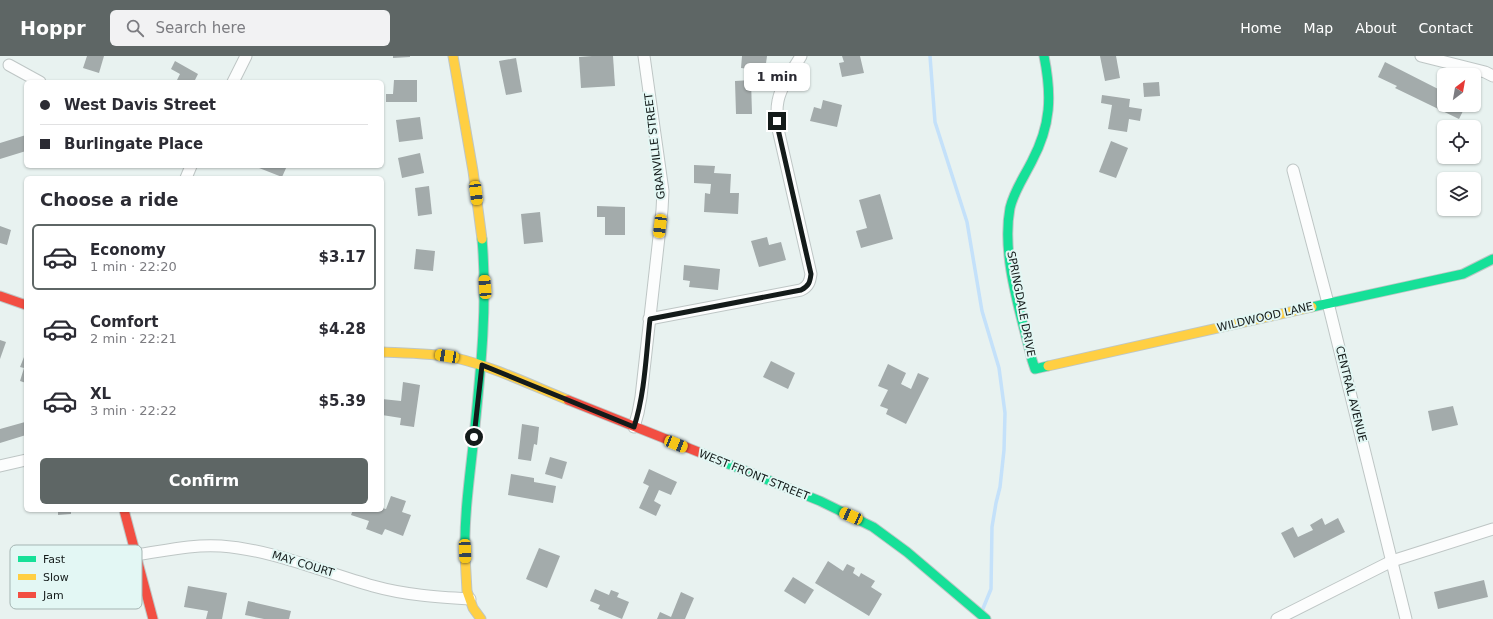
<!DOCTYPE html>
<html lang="en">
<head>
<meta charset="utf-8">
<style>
  :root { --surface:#fff; --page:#f2f2f3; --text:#2b2b33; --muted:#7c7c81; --line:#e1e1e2; --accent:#5e6665 }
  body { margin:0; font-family:"DejaVu Sans",sans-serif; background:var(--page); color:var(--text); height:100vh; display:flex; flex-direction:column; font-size:15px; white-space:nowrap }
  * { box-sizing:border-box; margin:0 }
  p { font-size:13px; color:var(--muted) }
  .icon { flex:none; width:22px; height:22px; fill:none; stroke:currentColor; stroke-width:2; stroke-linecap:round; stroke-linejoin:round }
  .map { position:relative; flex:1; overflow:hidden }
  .side { position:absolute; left:24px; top:120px; width:360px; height:336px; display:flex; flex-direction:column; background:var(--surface); border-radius:6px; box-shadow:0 1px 3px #0004 }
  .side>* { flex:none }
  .top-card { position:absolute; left:24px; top:24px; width:360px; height:88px; border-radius:6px; box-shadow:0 1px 3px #0004; display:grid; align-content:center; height:88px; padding:0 16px; background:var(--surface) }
  .needle { width:26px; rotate:31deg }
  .fabs { position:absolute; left:1437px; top:12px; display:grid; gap:8px }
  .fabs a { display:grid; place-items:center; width:44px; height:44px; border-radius:6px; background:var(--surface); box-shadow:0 1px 3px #0004; font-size:20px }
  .end { position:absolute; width:18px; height:18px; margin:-9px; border:5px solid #141b1a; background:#fff; box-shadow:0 0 0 2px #fff }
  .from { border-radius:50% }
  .bubble { position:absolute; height:28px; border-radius:6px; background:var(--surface); box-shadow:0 1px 3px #0004; font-size:13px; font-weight:700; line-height:28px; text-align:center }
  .car { position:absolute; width:12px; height:24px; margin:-12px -6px; border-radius:5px; box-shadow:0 0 3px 1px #0007; background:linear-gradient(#f5c518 24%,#345 0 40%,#f5c518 0 76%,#345 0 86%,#f5c518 0) }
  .top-card b { display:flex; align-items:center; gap:14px; height:38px; font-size:15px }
  .top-card b+b { border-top:1px solid var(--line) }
  .top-card i { width:10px; height:10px; background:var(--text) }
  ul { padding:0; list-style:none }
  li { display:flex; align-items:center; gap:12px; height:66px; margin:0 8px 6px; padding:0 8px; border:2px solid transparent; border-radius:6px }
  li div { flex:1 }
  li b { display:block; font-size:15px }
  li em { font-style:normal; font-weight:700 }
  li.on { border-color:var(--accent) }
  li>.icon { width:36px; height:36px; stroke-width:1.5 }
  h2 { padding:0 16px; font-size:18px; line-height:48px }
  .cta { display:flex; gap:8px; margin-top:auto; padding:8px 16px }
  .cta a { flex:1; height:46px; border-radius:6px; background:var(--accent); color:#fff; font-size:16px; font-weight:700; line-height:46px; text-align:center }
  header { display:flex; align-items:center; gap:24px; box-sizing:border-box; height:56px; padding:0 20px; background:var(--accent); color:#fff }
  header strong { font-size:19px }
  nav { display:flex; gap:22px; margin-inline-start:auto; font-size:14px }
  .search { width:280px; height:36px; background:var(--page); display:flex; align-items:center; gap:10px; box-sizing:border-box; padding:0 14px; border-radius:6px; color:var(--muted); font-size:15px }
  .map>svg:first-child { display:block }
</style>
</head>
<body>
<header>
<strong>Hoppr</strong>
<div class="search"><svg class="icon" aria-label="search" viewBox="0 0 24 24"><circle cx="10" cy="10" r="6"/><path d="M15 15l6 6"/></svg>Search here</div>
<nav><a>Home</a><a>Map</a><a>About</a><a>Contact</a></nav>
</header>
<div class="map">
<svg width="1493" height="563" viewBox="0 0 1493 563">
  <rect width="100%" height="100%" fill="#e8f2f0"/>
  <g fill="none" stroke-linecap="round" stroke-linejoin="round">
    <path stroke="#c4e1fa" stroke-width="3.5" d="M930,0L935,66L967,166L982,255L999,312L1005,357L1004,394L1000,431L996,447L992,471L991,533L982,555"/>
  </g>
  <g fill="#a3abab">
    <path d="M87,0H104L99,17L83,12Z"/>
    <path d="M393,0H410V1L393,2Z"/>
    <path d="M592,0H613L615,30L581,32L579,1Z"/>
    <path d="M742,0H767L765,15L741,12Z"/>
    <path d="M842,0H860L864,17L842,21L839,7L844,6Z"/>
    <path d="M1100,0H1116L1120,22L1105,25Z"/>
    <path d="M516,2L522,36L506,39L499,5Z"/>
    <path d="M175,5L198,18L194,26H176L180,18L171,13Z"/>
    <path d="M1385,6L1444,36V49H1466L1459,63L1395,32L1397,30L1378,21Z"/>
    <path d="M394,24H417V46H386V38H393Z"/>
    <path d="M751,24L752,58H736L735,25Z"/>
    <path d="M1159,26L1160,40L1144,41L1143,27Z"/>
    <path d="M1102,39L1130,43L1129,51L1142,53L1140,65L1129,63L1127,76L1108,73L1112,49L1101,47Z"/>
    <path d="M823,44L842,49L837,71L810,65L814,51L821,53Z"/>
    <path d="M420,61L423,83L399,86L396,64Z"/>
    <path d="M26,79V95L0,103V87Z"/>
    <path d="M1111,85L1128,92L1116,122L1099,116Z"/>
    <path d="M420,97L424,117L402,122L398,102Z"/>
    <path d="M694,109L715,110L714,117L731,118L730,137H739L738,158L704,156L705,137L710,138L711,128L694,127Z"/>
    <path d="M254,110H287L282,121Z"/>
    <path d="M429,130L432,158L418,160L415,132Z"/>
    <path d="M880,138L893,183L861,192L856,175L867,172L859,144Z"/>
    <path d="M597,150L625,151V179H605V161H597Z"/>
    <path d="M540,156L543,186L524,188L521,158Z"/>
    <path d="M0,170L11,174L7,189L0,187Z"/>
    <path d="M767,181L769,189L781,186L786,204L759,211L751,185Z"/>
    <path d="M416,193L435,195L433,215L414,213Z"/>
    <path d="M684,209L720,213L718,234L689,231L690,225L683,224Z"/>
    <path d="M0,284L6,286L0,303Z"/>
    <path d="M26,296V327L20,325L24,312L20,311Z"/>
    <path d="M771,305L795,317L788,333L763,321Z"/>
    <path d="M888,308L906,317L901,328L911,333L918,317L929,322L906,368L886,358L888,353L880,350L888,334L878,330Z"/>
    <path d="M403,326L420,329L414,371L400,369L401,362L382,359V343L401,345Z"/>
    <path d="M1453,350L1458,369L1432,375L1428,355Z"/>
    <path d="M25,366L26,379L0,387V373Z"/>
    <path d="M522,368L539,371L537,389L534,388L531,405L518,403Z"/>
    <path d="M550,401L567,406L562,423L545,418Z"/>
    <path d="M649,413L677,426L671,439L659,434L654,445L661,449L656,460L639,452L649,430L643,427Z"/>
    <path d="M511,418L534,422V426L556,430L553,447L508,439Z"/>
    <path d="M391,440L406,445L402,456L411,459L403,480L385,473L382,479L366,473L369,465L351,459L353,454H382V452L386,453Z"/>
    <path d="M47,454H71V458L58,459V456H47Z"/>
    <path d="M1322,462L1325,469L1338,462L1345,476L1294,502L1281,477L1293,471L1298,481L1313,474L1310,469Z"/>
    <path d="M539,492L560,500L547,532L526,523Z"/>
    <path d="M828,505L843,515L847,508L855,512L853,517L859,521L861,517L875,525L871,531L882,538L869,560L815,527Z"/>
    <path d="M793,521L814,534L805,548L784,535Z"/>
    <path d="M1484,524L1488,541L1438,553L1434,536Z"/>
    <path d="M188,530L227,537L222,563H206L208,555L184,551Z"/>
    <path d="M595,533L609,539L611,534L619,537L617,541L629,546L622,563L598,553L600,549L590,545Z"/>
    <path d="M681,536L694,542L685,563H657L660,556L671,561Z"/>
    <path d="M248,545L291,555L289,563H264L245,559Z"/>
  </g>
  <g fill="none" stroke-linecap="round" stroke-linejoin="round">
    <defs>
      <g id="street">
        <path d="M1421,0L1485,16L1493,20"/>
        <path d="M9,9L40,26"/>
        <path d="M233,26L246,0"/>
        <path d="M1293,114L1328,247L1406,563"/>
        <path d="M186,122L191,110"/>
        <path d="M649,263L801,234C809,230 810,225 811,218L778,73C777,64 776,54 778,45C781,29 793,14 801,0"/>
        <path d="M634,371L638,357L641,341L662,154L663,135L644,0"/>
        <path d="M0,410L26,404"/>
        <path d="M136,499C164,495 192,488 221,490C274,494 323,516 373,530C405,539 437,541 470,543"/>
        <path d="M1277,563L1392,505L1493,473"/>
      </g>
      <g id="fast">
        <path d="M1044,0C1052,40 1051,69 1032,105C1024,121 1014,135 1010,152C1001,200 1021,258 1032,304L1035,313L1048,310"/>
        <path d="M1312,251L1463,218L1493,203"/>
        <path d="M706,399L820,445L873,471L907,496L986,563"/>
        <path d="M465,499C464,462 469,426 473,390C480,321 488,252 482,183"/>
      </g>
      <g id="slow">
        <path d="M453,0L473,115L482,183"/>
        <path d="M382,296C406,297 432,297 456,302C494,311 531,329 568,344"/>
        <path d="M1048,310L1312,251"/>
        <path d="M465,499L467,535L473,552L481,563"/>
      </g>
      <g id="jam">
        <path d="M0,240L26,249"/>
        <path d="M568,344L706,399"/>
        <path d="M124,454L153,563"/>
      </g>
    </defs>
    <use href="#street" stroke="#bec6c5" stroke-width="13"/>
    <use href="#fast" stroke="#bec6c5" stroke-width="11"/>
    <use href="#slow" stroke="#bec6c5" stroke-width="11"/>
    <use href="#jam" stroke="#bec6c5" stroke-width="11"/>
    <use href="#street" stroke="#fcfdfd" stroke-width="11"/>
    <use href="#fast" stroke="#16e098" stroke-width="9"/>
    <use href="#slow" stroke="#ffcf43" stroke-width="9"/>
    <use href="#jam" stroke="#f24e42" stroke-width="9"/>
  </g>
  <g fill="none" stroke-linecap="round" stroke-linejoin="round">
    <path stroke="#141b1a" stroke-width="5" d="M474,381L482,309L634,371C645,337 646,299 650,263L801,234C809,230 810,226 811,218L778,73L777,65"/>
  </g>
  <g text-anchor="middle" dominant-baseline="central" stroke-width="4" stroke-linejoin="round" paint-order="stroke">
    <g font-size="11" fill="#141b1a" stroke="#e3f7f4">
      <text transform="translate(655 90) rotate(-97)">GRANVILLE STREET</text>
      <text transform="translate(1021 248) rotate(79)">SPRINGDALE DRIVE</text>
      <text transform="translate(1265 261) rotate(-13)">WILDWOOD LANE</text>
      <text transform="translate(1351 338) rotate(76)">CENTRAL AVENUE</text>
      <text transform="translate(754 419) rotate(22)">WEST FRONT STREET</text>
      <text transform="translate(303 508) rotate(17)">MAY COURT</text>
    </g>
  </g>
  <rect x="10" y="489" width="132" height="64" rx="6" fill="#e3f7f4" stroke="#a5b5b3" stroke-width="1"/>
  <rect x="18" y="500" width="18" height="6" fill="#16e098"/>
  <rect x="18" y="518" width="18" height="6" fill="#ffcf43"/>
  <rect x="18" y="536" width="18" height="6" fill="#f24e42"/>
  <g font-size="11" fill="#141b1a">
    <text x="43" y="507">Fast</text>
    <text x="43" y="525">Slow</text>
    <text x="43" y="543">Jam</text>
  </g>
</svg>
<div class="fabs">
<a><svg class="needle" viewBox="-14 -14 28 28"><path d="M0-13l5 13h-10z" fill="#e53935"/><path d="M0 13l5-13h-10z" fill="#7c7c81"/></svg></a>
<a><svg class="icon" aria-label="locate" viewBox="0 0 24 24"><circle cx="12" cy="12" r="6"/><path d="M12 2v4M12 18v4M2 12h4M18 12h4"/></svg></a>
<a><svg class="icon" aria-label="layers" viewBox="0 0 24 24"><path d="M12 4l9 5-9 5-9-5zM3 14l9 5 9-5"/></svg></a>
</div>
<i class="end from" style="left:474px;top:381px"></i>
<i class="end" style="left:777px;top:65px"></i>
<div class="bubble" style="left:744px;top:7px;width:66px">1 min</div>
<i class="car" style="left:476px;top:137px;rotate:173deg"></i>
<i class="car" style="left:660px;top:170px;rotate:187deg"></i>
<i class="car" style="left:485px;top:231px;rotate:356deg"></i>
<i class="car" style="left:447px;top:300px;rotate:279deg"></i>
<i class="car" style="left:676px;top:388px;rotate:112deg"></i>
<i class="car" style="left:851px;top:460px;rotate:294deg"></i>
<i class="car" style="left:465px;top:495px;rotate:178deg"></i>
<div class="top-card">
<b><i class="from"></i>West Davis Street</b>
<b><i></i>Burlingate Place</b>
</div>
<section class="side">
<h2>Choose a ride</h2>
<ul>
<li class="on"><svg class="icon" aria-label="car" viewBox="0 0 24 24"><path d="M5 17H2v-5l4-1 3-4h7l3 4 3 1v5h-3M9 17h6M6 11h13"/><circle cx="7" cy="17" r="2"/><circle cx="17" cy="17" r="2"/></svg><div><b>Economy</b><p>1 min · 22:20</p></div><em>$3.17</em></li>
<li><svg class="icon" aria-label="car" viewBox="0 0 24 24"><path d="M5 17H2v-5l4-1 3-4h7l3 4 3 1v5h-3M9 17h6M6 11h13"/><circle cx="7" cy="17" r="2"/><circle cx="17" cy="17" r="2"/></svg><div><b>Comfort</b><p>2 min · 22:21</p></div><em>$4.28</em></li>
<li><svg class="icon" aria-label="car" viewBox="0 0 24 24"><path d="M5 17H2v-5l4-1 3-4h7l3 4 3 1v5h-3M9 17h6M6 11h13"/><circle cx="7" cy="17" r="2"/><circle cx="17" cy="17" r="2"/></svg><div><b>XL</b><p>3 min · 22:22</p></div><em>$5.39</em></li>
</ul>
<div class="cta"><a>Confirm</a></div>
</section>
</div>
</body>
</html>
